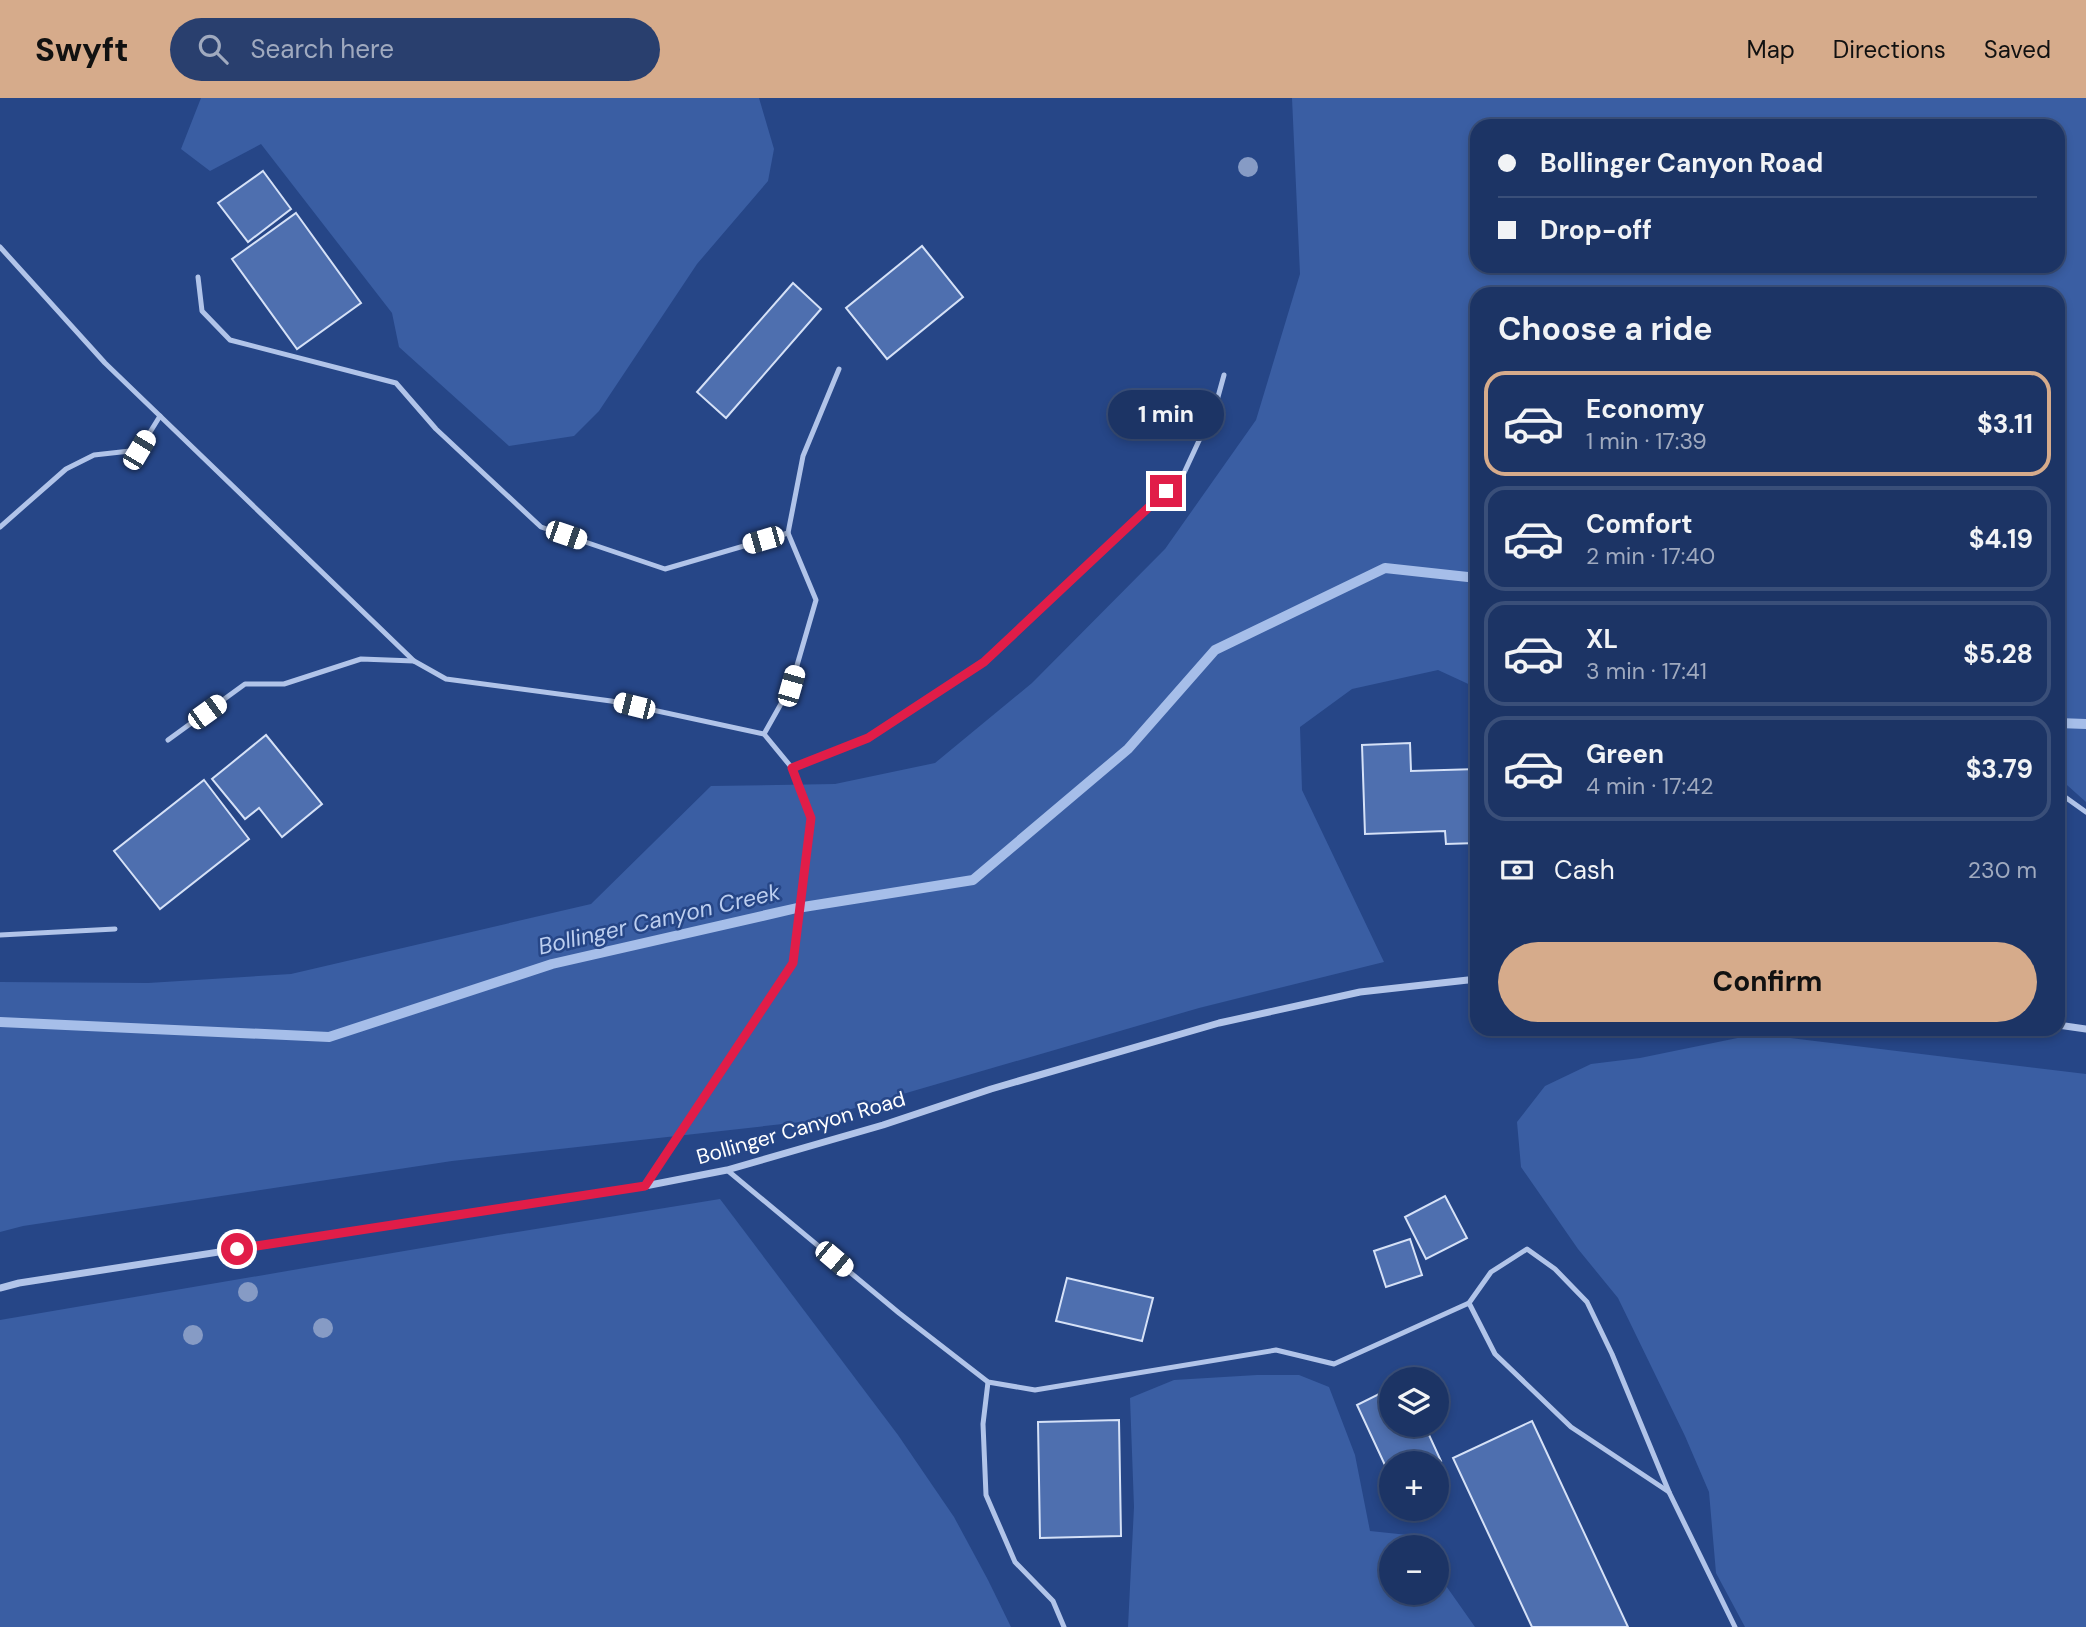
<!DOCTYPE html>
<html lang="en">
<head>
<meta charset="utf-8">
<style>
  :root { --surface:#1c3465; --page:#293f6e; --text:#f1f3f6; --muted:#a0aabf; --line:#3a4f79; --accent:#d6ab8b }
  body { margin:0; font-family:"DM Sans",sans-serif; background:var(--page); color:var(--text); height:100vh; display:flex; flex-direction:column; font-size:26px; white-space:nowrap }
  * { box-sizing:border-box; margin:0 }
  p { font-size:23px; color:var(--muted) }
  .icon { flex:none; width:38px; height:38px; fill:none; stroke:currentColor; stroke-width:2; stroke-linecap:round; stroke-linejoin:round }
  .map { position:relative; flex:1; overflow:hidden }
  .side { position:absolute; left:1470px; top:189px; width:595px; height:749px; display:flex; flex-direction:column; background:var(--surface); border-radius:21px; box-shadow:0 4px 10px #0003,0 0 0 2px var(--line) }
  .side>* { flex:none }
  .guide { position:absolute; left:1470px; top:21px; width:595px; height:154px; border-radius:21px; box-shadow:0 4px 10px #0003,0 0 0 2px var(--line); display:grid; align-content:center; height:154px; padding:0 28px; background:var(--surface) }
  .controls { position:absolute; left:1379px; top:1269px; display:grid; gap:14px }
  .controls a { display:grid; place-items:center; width:70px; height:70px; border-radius:50%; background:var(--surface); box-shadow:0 4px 10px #0003,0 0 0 2px var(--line); font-size:35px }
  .end { position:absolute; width:32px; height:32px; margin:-16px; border:9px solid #e11d48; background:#fff; box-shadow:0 0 0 4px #fff }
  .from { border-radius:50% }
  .bubble { position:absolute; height:49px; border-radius:24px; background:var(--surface); box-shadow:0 4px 10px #0003,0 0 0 2px var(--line); font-size:23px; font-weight:700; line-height:49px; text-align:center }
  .car { position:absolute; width:21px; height:42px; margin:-21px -10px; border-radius:9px; box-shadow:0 0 5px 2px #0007; background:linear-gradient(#fff 24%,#345 0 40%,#fff 0 76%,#345 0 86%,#fff 0) }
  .guide b { display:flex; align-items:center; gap:24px; height:66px; font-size:26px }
  .guide b+b { border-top:2px solid var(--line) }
  .guide i { width:18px; height:18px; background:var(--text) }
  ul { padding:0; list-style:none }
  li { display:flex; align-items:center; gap:21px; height:105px; margin:0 14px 10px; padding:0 14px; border:4px solid var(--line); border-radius:21px }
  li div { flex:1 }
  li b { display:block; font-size:26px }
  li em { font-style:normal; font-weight:700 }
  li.current { border-color:var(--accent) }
  li>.icon { width:63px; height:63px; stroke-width:1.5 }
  h2 { padding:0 28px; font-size:32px; line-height:84px }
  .pay { display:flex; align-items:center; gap:18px; height:77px; padding:0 28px; font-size:26px }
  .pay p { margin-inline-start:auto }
  .button { display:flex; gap:14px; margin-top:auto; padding:14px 28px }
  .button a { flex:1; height:80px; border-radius:42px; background:var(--accent); color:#111; font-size:28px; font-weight:700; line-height:80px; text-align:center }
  header { display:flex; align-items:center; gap:42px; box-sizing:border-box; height:98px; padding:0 35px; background:var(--accent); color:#111 }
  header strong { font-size:33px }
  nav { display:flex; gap:38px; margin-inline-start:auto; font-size:24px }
  .search { width:490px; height:63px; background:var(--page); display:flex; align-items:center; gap:18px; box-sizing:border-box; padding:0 24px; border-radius:38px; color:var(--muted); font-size:26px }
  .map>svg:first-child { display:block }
</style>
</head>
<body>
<header>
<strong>Swyft</strong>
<div class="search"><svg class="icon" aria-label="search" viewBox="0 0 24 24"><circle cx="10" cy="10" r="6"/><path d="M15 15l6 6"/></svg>Search here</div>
<nav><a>Map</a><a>Directions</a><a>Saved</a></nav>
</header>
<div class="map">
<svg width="2086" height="1529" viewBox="0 0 2086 1529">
  <rect width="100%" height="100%" fill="#264687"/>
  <g fill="#3a5ea3" fill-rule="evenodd">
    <path d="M201,0H759L774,51L768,83L697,166L599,313L574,338L509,348L399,249L392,215L261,46L210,73L181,51Z"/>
    <path d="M1292,0H2086V704L2058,679V196H1477V590L1438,572L1352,591L1300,629L1302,692L1384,864L1199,910L810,1023L452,1063L23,1128L0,1134V884L148,885L291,876L591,806L711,688L835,686L935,665L1032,585L1165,451L1256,322L1300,176ZM1477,28H2058V168H1477Z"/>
    <path d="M1757,936L2086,976V1529H1745L1716,1475L1709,1394L1685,1338L1618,1200L1578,1151L1521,1069L1517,1024L1545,988L1591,966L1640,960Z"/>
    <path d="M720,1101L898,1337L954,1419L988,1482L1011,1529H0V1222L498,1137Z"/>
    <path d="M1257,1277H1299L1329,1289L1355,1357L1370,1433L1408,1437L1417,1449H1391V1494H1437V1475L1475,1529H1128L1134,1409L1130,1300L1174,1282Z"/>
  </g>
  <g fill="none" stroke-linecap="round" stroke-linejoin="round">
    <g stroke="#a6bee9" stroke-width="10">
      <path d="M2058,625L2086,626"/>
      <path d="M0,924L329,939L552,866L797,810L973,782L1128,651L1215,552L1385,470L1477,480"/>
    </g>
  </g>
  <g fill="#4e6faf" stroke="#d5e1f7" stroke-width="2">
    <path d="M263,73L291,111L248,144L218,105Z"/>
    <path d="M296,115L361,205L297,251L232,161Z"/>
    <path d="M922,148L963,199L887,261L846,210Z"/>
    <path d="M793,185L821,211L726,320L697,294Z"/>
    <path d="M266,637L322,706L282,739L259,710L245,721L212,681Z"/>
    <path d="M1410,645L1411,673L1477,671V745L1446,746L1445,733L1365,736L1362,647Z"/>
    <path d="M204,682L249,741L160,811L114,753Z"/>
    <path d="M1445,1098L1467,1140L1426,1161L1405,1119Z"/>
    <path d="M1410,1141L1422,1177L1386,1189L1374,1153Z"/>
    <path d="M1067,1180L1153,1200L1142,1243L1056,1223Z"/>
    <path d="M1391,1290V1326H1424L1441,1363L1437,1365H1391V1380L1357,1307Z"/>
    <path d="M1119,1322L1121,1438L1040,1440L1038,1324Z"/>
    <path d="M1532,1323L1628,1529H1532L1453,1360Z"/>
  </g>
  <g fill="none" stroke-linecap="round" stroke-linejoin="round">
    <g stroke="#b1c4e9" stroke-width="5">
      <path d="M0,149L105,265L160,318L139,352L94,357L66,371L0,429"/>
      <path d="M198,179L202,213L230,242L396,285L436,331L541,429L665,471L788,435"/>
      <path d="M160,318L414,563"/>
      <path d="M764,636L791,588L816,502L788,435L803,358L839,271"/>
      <path d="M168,642L245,586H284L361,561L414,563L446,581L611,603L764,636L792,670L811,720L794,865L645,1088"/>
      <path d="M792,670L868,640L984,564L1184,375L1216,306L1224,277"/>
      <path d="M2058,694L2086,714"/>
      <path d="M0,837L115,831"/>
      <path d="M727,1072L899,1215L988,1284L1035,1292L1276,1252L1334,1266L1469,1205L1495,1256L1571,1329L1669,1394L1735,1529"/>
      <path d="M1469,1205L1491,1174L1527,1151L1555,1171L1587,1204L1612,1256L1669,1394"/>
      <path d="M988,1284L983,1326L986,1397L1015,1464L1053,1503L1064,1529"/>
    </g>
    <g stroke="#b1c4e9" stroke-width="7">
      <path d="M2058,927L2086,931"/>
      <path d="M0,1190L19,1185L645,1088L727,1072L883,1027L991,991L1219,925L1360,894L1477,881"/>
    </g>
  </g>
  <g fill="#869bc5">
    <circle cx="1248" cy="69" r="10"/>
    <circle cx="248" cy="1194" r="10"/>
    <circle cx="323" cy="1230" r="10"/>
    <circle cx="193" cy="1237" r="10"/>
  </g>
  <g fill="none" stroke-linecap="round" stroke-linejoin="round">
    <path stroke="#e11d48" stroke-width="9" d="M237,1151L645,1088L793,865L811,720L792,670L868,640L984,564L1166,393"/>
  </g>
  <g text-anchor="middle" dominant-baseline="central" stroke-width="5" stroke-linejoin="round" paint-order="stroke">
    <g font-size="21" fill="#fff" stroke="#264687">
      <text transform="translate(801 1030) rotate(-16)">Bollinger Canyon Road</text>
    </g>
    <g font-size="23" font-style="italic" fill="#bdcff0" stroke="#264687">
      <text transform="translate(659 821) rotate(-13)">Bollinger Canyon Creek</text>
    </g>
  </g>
</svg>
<div class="controls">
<a><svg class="icon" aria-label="layers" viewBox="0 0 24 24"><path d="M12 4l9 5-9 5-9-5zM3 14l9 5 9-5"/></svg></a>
<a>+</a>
<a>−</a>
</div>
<i class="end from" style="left:237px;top:1151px"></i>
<i class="end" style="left:1166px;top:393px"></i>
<div class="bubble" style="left:1108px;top:292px;width:116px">1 min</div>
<i class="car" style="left:139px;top:352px;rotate:31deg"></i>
<i class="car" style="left:566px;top:437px;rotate:109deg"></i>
<i class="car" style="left:763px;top:442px;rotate:254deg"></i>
<i class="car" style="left:791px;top:588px;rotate:16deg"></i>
<i class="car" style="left:634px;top:608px;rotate:284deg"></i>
<i class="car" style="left:207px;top:614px;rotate:54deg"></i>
<i class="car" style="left:834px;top:1161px;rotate:130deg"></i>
<div class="guide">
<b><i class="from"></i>Bollinger Canyon Road</b>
<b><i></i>Drop-off</b>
</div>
<section class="side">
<h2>Choose a ride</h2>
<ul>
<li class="current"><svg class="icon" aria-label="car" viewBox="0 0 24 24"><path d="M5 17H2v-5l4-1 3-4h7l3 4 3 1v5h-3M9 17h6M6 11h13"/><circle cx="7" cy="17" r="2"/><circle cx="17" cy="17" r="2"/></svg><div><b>Economy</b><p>1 min · 17:39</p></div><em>$3.11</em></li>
<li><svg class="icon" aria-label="car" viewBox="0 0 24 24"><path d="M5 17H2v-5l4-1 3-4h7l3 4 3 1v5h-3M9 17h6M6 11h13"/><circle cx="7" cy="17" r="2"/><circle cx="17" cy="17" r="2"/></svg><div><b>Comfort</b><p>2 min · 17:40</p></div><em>$4.19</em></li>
<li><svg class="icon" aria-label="car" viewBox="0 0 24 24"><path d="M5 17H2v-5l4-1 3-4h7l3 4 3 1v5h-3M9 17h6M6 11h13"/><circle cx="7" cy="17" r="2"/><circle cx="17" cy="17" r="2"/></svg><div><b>XL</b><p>3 min · 17:41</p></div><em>$5.28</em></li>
<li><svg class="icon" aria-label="car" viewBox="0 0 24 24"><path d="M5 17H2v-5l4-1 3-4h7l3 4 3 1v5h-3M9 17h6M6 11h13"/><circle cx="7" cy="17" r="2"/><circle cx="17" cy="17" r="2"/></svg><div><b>Green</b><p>4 min · 17:42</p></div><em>$3.79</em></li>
</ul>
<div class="pay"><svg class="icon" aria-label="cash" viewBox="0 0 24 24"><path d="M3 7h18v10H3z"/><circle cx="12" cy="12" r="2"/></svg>Cash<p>230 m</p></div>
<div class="button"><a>Confirm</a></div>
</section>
</div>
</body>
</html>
